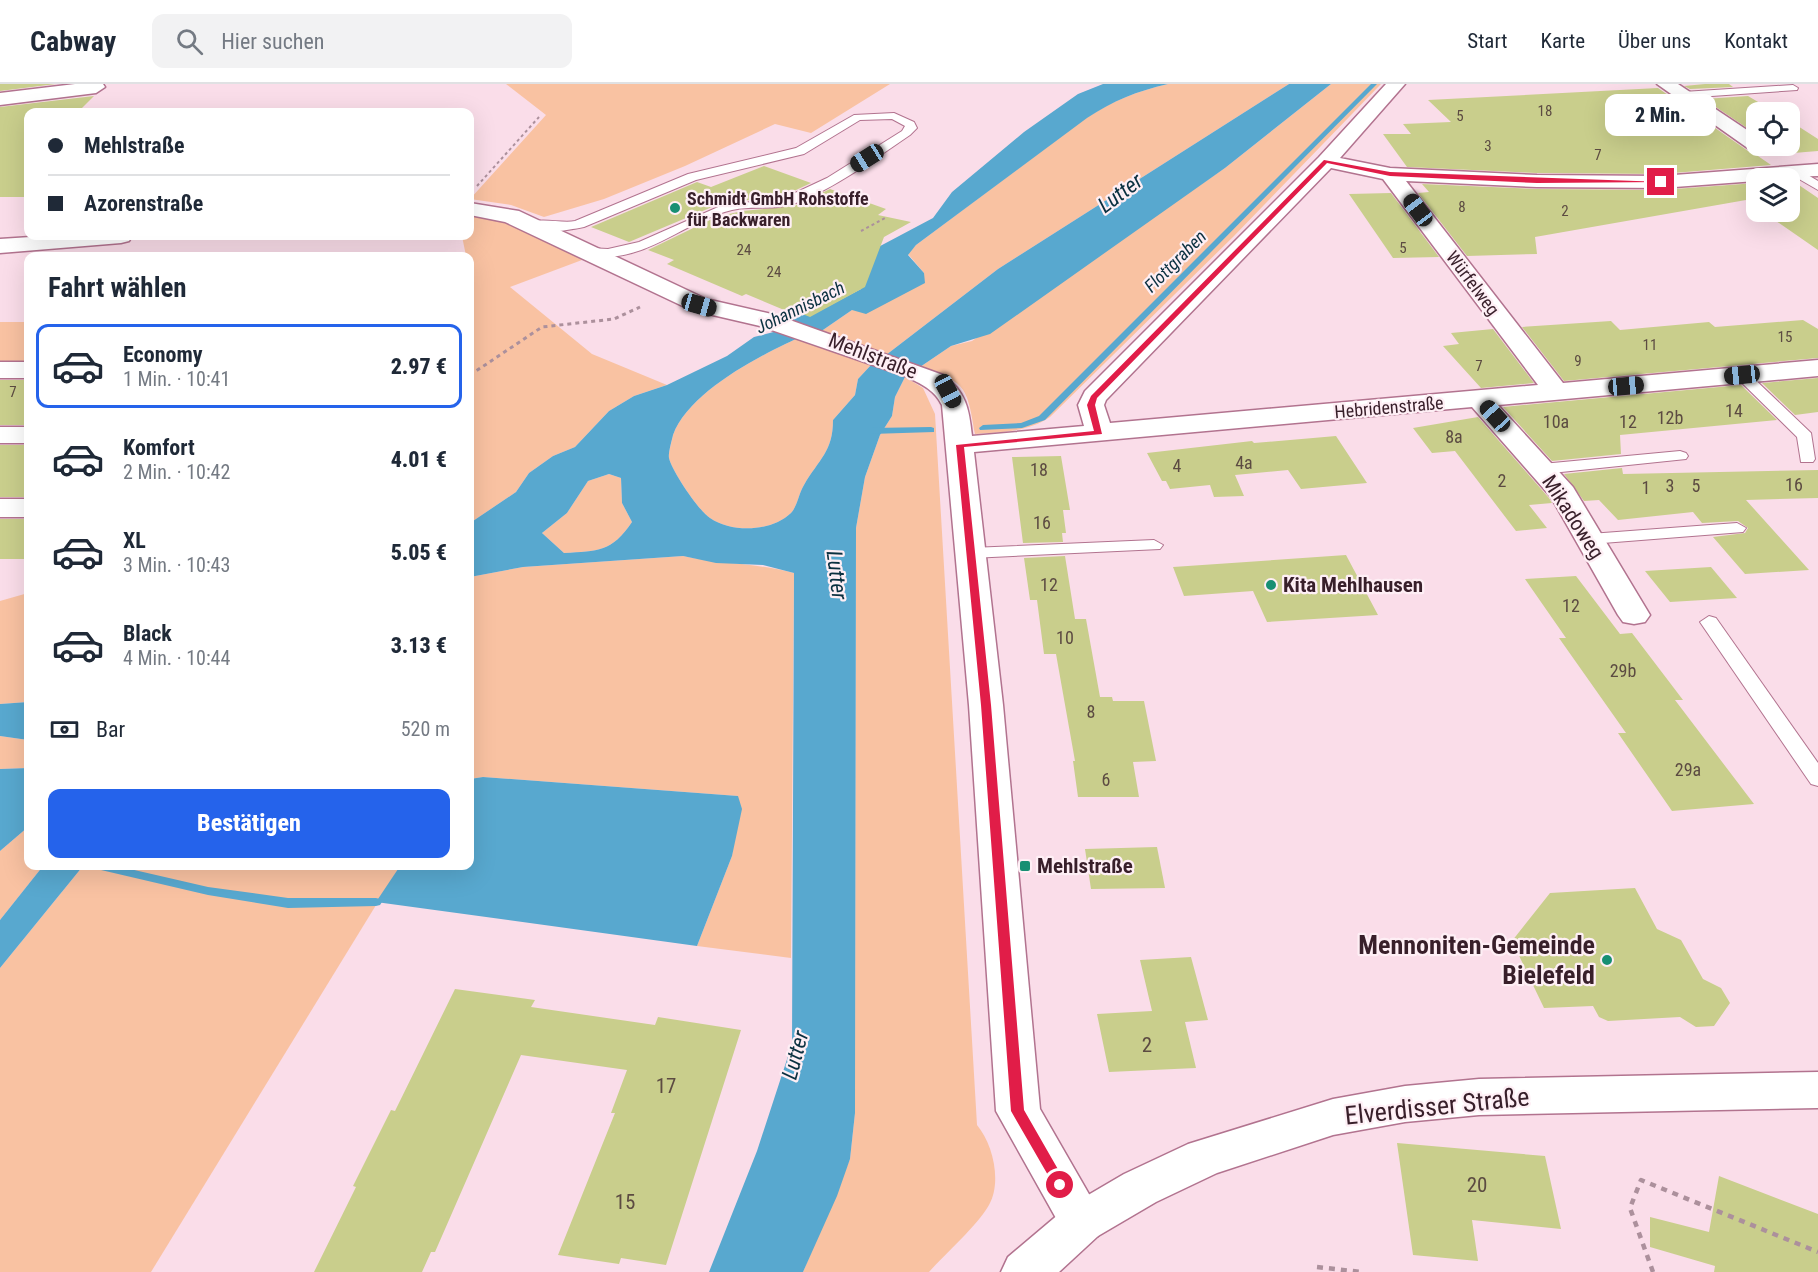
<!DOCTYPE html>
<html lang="de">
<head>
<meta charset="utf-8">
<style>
  :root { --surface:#fff; --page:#f2f2f3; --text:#1f2937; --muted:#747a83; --line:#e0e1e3; --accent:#2563eb }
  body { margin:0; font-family:"Roboto Condensed",sans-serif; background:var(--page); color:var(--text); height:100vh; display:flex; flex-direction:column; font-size:22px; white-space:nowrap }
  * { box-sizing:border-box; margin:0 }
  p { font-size:20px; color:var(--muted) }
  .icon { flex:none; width:33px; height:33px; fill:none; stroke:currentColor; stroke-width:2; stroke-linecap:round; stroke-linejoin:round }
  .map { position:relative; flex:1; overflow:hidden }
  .sheet { position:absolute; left:24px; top:168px; width:450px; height:618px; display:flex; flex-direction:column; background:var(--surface); border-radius:12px; box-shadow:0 6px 24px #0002 }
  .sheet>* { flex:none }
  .guide { position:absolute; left:24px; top:24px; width:450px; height:132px; border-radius:12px; box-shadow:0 6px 24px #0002; display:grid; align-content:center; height:132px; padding:0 24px; background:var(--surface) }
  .buttons { position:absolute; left:1746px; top:18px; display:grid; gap:12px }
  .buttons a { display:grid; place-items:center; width:54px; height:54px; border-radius:12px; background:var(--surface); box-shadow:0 6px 24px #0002; font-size:30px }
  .end { position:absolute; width:27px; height:27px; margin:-14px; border:8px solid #e11d48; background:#fff; box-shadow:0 0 0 3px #fff }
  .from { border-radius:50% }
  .bubble { position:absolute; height:42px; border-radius:12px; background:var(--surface); box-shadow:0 6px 24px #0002; font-size:20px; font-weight:800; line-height:42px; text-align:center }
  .car { position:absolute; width:18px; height:36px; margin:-18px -9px; border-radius:8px; box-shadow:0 0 4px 2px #0007; background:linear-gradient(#222 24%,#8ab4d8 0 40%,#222 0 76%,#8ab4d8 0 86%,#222 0) }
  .guide b { display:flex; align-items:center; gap:21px; height:57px; font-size:22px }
  .guide b+b { border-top:2px solid var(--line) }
  .guide i { width:15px; height:15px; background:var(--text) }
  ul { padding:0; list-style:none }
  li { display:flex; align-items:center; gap:18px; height:84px; margin:0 12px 9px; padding:0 12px; border:3px solid transparent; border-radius:12px }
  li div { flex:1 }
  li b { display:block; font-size:22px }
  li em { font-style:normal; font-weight:800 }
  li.current { border-color:var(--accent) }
  li>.icon { width:54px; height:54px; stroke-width:1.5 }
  h2 { padding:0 24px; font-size:27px; line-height:72px }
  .pay { display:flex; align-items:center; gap:15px; height:66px; padding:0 24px; font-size:22px }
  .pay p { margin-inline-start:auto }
  .button { display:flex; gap:12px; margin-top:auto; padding:12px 24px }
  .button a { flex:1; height:69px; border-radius:12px; background:var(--accent); color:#fff; font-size:24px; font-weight:800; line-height:69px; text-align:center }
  header { display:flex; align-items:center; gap:36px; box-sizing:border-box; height:84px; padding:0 30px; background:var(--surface); border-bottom:2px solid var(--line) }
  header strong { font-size:28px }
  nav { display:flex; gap:33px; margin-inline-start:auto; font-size:21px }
  .search { width:420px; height:54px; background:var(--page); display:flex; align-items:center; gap:15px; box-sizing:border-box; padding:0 21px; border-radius:12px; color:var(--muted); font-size:22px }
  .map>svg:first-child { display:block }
</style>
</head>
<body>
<header>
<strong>Cabway</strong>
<div class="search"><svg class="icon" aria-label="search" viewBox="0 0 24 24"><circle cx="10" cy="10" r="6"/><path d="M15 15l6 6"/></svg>Hier suchen</div>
<nav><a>Start</a><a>Karte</a><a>Über uns</a><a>Kontakt</a></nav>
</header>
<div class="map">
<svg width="1818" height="1188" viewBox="0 0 1818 1188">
  <rect width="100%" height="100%" fill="#fadde9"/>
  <g fill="#f9c2a2">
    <path d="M506,0H890L811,49L775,40L685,82L604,115L544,133L511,121L470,115L546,31Z"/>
    <path d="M1168,0H1289L998,185L886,271L820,248L852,226L924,189L908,170L916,161L1086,34C1113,17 1137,7 1168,0Z"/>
    <path d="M1331,0H1381L1234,152L1050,333C1028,348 1001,348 975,350C967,302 966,298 920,283L951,262L972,257L1225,84Z"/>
    <path d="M470,132C512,133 546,156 582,176L510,203L592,270L667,301L634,312L609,327L575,363L553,372L529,389L516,408L470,439V172H466L462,152H470Z"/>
    <path d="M0,238H28V282L0,283Z"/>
    <path d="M805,251L827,264L871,281L858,295L855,311L833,336C833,368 819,375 804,401C799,409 797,423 791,429C771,448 732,449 710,434C698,426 672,387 669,374C668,369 672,357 673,351C689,307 764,269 805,251Z"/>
    <path d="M905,293L923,304L935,330L977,1041C993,1060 1002,1098 989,1121C976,1143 947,1168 929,1188H803L850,1075L855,1029L856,444L865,393L880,351L892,332L895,313Z"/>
    <path d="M609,390L621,394L622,419L632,438C612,468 598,467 564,469L542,449L567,429L588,397Z"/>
    <path d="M683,472C720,480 757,479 794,489L791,874L697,862L732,772L738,712L483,693L470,695V493L523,483Z"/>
    <path d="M28,509V618L0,620V517Z"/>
    <path d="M0,652L28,656V684L0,685Z"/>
    <path d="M28,743V782H43L0,836V767Z"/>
    <path d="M83,782H400L151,1188H0V884Z"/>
  </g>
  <g fill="#58a8cf" fill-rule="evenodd">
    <path d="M1103,0H1168C1137,7 1113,17 1087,34L916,161L908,171L924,189L925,199L866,230L852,226L820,248L784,237L816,221L825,224L861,205L867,169L933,134L952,108L1024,48L1078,10Z"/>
    <path d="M1289,0H1331L1225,84L990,250L951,262L920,283L886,271L998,185Z"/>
    <path d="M785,245L805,251C764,269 689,307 673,351C672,356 668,369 669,374C672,387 698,426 710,434C732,449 771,448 791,429C797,423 799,409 804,401C819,375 833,368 833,336L855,311L858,295L871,281L905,293L895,313L892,332L880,351L865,393L856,444L855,1029L850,1075L837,1112L803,1188H709L757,1067L792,960L794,489L763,481L716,479L683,472L523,483L470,493V439L516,408L529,389L553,372L575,363L609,327L634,312L667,301L727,272L754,253ZM609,390L621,394L622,419L632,438C612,468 598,467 564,469L542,449L567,429L588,397Z"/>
    <path d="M28,618V656L0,652V620Z"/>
    <path d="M28,684V743L0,767V685Z"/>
    <path d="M483,693L738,712L742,725L732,772L697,862L376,818L400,782H470V695Z"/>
    <path d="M43,782H83L0,884V836Z"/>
  </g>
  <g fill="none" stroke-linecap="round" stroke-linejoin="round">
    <g fill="#58a8cf" fill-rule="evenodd">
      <path d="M1371,0H1377L1045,336L1022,344L980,346L979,344L983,341L1021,339L1039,332Z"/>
      <path d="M931,343L934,344V348L871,350L867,347L871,344Z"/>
      <path d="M95,782H117L208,803L288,814H376L380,815L382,818L380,821L376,822L288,824L208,811L101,786L97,785Z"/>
    </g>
  </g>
  <g fill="#c9ce8c">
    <path d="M0,0H56L0,7Z"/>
    <path d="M1705,0H1729L1733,3L1690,5L1684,2Z"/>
    <path d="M1658,4L1748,67L1757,69L1768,62H1790V37L1818,55V67L1758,72L1771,81L1661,90L1537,89L1407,83L1383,50H1411L1403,40L1451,38L1428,16Z"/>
    <path d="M94,12L78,28H28V113H0V23Z"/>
    <path d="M1748,12L1775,28H1756V50L1704,15Z"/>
    <path d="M764,82L811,99L779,114L724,118L629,158L591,143L697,98L711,103Z"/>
    <path d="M1790,95L1818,114V166L1763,128H1790Z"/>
    <path d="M1756,99V123L1746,116L1535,153L1537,170L1467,172L1418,109L1429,108L1422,100L1537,105L1661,106Z"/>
    <path d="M830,105L886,125L878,131L911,138L884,153L865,203L810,233L800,229L796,231L746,210L742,212L667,180L674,176L648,166L716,133L742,127L794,122Z"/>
    <path d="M1391,109L1439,173L1393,174L1349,110Z"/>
    <path d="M1803,236L1818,245V274L1564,297L1522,243L1611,237L1620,246L1709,238L1715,243Z"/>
    <path d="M1493,245L1534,299L1481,304L1443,262L1459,260L1451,249Z"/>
    <path d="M1818,294V328L1795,331L1762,299Z"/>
    <rect x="0" y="296" width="28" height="45"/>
    <path d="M1741,301L1777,336L1620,351L1621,370L1552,377L1503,323Z"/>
    <path d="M1478,333L1549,414L1552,419L1529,421L1547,444L1516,447L1455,367L1432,369L1413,344Z"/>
    <path d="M1336,352L1367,399L1301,405L1288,386L1235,391L1244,412L1214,413L1210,401L1170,405L1166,397H1162L1147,369L1252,357L1254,359Z"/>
    <rect x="0" y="361" width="28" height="52"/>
    <path d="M1061,372L1070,426H1063L1066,449H1062L1063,458L1023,459L1012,373Z"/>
    <path d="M1622,384L1623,390L1818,386V414L1746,416L1809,486L1745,490L1713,453L1745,449L1748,444L1738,437L1702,439L1693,428L1618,436L1599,416L1584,417L1564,390Z"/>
    <rect x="0" y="435" width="28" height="40"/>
    <path d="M1346,471L1378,531L1267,538L1253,507L1184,512L1173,483Z"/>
    <path d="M1065,472L1075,535H1086L1100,613H1112L1113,617H1144L1156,677L1133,678L1139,713H1078L1073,677H1075L1056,570H1044L1037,516H1030L1024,474Z"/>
    <path d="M1711,483L1737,514L1670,518L1645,487Z"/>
    <path d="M1576,492L1620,550L1632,549L1683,616H1675L1754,720L1672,727L1618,649H1626L1559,554H1566L1525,495Z"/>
    <path d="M1157,763L1165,804L1091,805L1085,765Z"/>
    <path d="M1635,804L1657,845L1681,856L1703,895L1721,904L1730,919L1714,942L1696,943L1680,933L1608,937L1599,933L1593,922L1544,924L1512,857L1550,809Z"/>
    <path d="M1191,873L1208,936L1185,938L1196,984L1109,988L1097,930L1152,927L1140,876Z"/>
    <path d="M455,905L535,916L531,923L655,941L658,933L741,946L666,1181L621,1174L619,1180L558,1171L615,1029H611L627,986L521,971L435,1168H431L422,1188H314L356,1103L353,1102L391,1026L395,1027Z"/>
    <path d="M1397,1059L1545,1072L1561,1145L1472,1136L1478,1177L1413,1171Z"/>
    <path d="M1719,1092L1818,1130V1188H1714L1715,1182L1650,1163V1133L1709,1148Z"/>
  </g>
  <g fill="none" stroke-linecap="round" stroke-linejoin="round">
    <defs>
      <g id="service">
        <path d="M1793,1L1798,4L1797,6L1683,14L1677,11L1683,8Z"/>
        <path d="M894,29L914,38L917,44L910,51C876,74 842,99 804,116C773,129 758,120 732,126C685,137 649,176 598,173C591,172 586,173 581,168L588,164L608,165L639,158L725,120L780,116L827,94L902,47L905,42L892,35L860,36L804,70L696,96L584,143C569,146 538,152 527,141C536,132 562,140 575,137L688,90L796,64L854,31Z"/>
        <path d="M1796,84L1818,97V106L1792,91L1790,88Z"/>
        <path d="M1742,286L1747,288L1811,349L1815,375L1813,378H1801L1797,353L1737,294L1734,291L1737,288Z"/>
        <path d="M1680,367L1686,369L1688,372L1686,375L1542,390L1534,385L1542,380Z"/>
        <path d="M1737,439L1746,444L1743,448L1590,460L1581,455L1590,450Z"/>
        <path d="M1154,456L1163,461L1160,465L971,474L962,469L971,464Z"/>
        <path d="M1709,532L1716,534L1818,679V702L1811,700L1700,538Z"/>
      </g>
      <g id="minor">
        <path d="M75,0H103L105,3L96,9L0,21V9Z"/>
        <path d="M1386,0H1405L1340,74L1390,84L1537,91L1661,92L1818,80V92L1756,94V97L1661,104L1537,103L1406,97L1563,299L1818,276V292L1498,321L1573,403L1650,531L1645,538L1634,540L1623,538L1618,531L1551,413L1472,323L974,368L1003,621L1040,1025L1105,1138L1098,1152L1082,1158L1066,1152L996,1027L969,621L942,321C934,305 921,300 905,292L760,242L691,226L505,138L470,131V119L519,127L706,215L776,231L943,291C966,308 969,324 972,352L1084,342L1078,321L1085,307L1319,73ZM1331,84L1383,95L1538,301L1110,339L1104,321L1106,316Z"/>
        <path d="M1657,0H1678L1756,52V62H1766L1756,67L1749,65Z"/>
        <path d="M46,152H132L129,157L121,159L0,169V155Z"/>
        <rect x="0" y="278" width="28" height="16"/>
        <rect x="0" y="343" width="28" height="16"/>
        <rect x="0" y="415" width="28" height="18"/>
      </g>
      <path id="tertiary" d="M1818,988V1024L1479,1031L1405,1038L1333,1051L1217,1089L1156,1118L1098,1152L1059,1188H1001L1008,1173L1066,1124L1124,1090L1188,1060L1333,1015L1405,1002L1479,995Z"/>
    </defs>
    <use href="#service" stroke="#b2738f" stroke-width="2"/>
    <use href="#minor" stroke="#b2738f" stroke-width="3"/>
    <use href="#tertiary" stroke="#b2738f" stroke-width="3"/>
    <g stroke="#ac909c" stroke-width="2" stroke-dasharray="3 3" stroke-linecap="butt">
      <path d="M477,102L539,33"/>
      <path d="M861,147L885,134"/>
    </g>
    <path stroke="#ac909c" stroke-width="3" stroke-dasharray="4 4" stroke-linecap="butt" d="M470,291L542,243L614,235L640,223"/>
    <g stroke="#ac909c" stroke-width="4.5" stroke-dasharray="6 6" stroke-linecap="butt">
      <path d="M1317,1183L1361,1188"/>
      <path d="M1653,1188L1630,1124L1641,1096L1818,1168"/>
    </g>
    <use href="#service" fill="#fff" fill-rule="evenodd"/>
    <use href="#minor" fill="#fff" fill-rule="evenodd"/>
    <use href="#tertiary" fill="#fff" fill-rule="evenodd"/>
  </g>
  <path fill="#e11d48" d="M1324,76L1390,88L1664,98L1537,99L1390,92L1327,79L1097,314L1095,321L1102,350L964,363L991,621L1024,1026L1067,1101L1060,1107L1056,1105L1011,1027L981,621L956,361L1094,347L1087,321L1091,312Z"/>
  <g fill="#178f73" stroke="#feeff5" stroke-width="2">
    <circle cx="675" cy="124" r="6"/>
    <circle cx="1271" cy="501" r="6"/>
    <rect x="1019" y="776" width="12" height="12" rx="3"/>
    <circle cx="1607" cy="876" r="6"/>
  </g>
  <g text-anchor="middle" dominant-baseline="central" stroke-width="4.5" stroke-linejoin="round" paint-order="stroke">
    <g font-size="15" fill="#5c4b42">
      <text x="1545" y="27">18</text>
      <text x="1460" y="32">5</text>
      <text x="1488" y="62">3</text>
      <text x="1598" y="71">7</text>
      <text x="1462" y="123">8</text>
      <text x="1565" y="127">2</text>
      <text x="1403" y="164">5</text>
      <text x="744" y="166">24</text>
      <text x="774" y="188">24</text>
      <text x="1785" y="253">15</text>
      <text x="1650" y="261">11</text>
      <text x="1578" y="277">9</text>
      <text x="1479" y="282">7</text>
      <text x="13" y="308">7</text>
    </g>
    <g font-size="18" font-weight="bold" fill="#381f2a" stroke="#feeff5" text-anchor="start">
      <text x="687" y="114">Schmidt GmbH Rohstoffe<tspan x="687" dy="21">für Backwaren</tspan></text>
    </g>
    <g font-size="18" font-style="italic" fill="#0a3040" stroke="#feeff5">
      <text transform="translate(1175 177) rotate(-45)">Flottgraben</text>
      <text transform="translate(800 223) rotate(-26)">Johannisbach</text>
    </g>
    <g font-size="18" fill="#381f2a" stroke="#feeff5">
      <text transform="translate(1473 199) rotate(53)">Würfelweg</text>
      <text transform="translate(1389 323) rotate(-5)">Hebridenstraße</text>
    </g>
    <g font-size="18" fill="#5c4b42">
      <text x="1734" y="326">14</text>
      <text x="1670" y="333">12b</text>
      <text x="1556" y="337">10a</text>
      <text x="1628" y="337">12</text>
      <text x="1454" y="352">8a</text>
      <text x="1244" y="378">4a</text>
      <text x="1177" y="381">4</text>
      <text x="1039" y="385">18</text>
      <text x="1502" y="396">2</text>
      <text x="1794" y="400">16</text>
      <text x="1670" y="401">3</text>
      <text x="1696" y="401">5</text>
      <text x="1646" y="403">1</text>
      <text x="1042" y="438">16</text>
      <text x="1049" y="500">12</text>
      <text x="1571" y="521">12</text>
      <text x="1065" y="553">10</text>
      <text x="1623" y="586">29b</text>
      <text x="1091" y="627">8</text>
      <text x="1688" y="685">29a</text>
      <text x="1106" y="695">6</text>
    </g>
    <g font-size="21" fill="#381f2a" stroke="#feeff5">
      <text transform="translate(873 272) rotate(21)">Mehlstraße</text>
      <text transform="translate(1573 433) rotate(57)">Mikadoweg</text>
    </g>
    <g font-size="21" font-weight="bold" fill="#381f2a" stroke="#feeff5" text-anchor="start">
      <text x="1283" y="501">Kita Mehlhausen</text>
      <text x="1037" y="782">Mehlstraße</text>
    </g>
    <g font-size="21" fill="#5c4b42">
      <text x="1147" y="961">2</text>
      <text x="666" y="1002">17</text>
      <text x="1477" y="1101">20</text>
      <text x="625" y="1118">15</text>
    </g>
    <g font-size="22" font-style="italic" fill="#0a3040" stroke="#feeff5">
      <text transform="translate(1120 109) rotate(-37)">Lutter</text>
      <text transform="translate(837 491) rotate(83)">Lutter</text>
      <text transform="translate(795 971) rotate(-75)">Lutter</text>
    </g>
    <g font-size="26" font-weight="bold" fill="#381f2a" stroke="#feeff5" text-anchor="end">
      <text x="1595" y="861">Mennoniten-Gemeinde<tspan x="1595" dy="30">Bielefeld</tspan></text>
    </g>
    <g font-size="26" fill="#381f2a" stroke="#feeff5">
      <text transform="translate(1437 1022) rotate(-6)">Elverdisser Straße</text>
    </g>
  </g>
</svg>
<div class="buttons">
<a><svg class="icon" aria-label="locate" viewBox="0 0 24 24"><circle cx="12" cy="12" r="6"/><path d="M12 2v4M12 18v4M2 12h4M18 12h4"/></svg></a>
<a><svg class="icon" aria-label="layers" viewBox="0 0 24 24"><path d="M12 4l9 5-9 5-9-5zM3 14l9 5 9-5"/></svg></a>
</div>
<i class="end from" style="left:1060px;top:1101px"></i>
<i class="end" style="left:1661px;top:98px"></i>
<div class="bubble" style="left:1605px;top:10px;width:111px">2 Min.</div>
<i class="car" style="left:867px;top:74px;rotate:238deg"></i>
<i class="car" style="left:1418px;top:126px;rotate:323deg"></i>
<i class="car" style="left:699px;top:221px;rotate:106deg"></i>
<i class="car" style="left:1742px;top:291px;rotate:264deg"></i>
<i class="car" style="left:1626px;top:302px;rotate:85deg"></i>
<i class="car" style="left:948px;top:307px;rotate:152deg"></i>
<i class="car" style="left:1495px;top:332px;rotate:318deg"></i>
<div class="guide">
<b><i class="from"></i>Mehlstraße</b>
<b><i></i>Azorenstraße</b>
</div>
<section class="sheet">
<h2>Fahrt wählen</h2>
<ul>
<li class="current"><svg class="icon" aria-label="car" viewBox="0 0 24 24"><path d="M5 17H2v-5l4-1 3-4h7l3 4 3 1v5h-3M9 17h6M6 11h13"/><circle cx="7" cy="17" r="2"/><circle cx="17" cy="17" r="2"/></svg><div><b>Economy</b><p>1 Min. · 10:41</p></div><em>2.97 €</em></li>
<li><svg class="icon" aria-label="car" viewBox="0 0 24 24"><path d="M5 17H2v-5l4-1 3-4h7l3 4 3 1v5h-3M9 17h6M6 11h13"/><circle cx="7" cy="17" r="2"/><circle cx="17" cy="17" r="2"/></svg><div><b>Komfort</b><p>2 Min. · 10:42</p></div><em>4.01 €</em></li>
<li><svg class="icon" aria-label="car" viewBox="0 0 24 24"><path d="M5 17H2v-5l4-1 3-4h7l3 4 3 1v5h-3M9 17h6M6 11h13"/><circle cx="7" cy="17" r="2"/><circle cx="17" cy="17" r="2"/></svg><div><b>XL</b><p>3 Min. · 10:43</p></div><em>5.05 €</em></li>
<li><svg class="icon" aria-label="car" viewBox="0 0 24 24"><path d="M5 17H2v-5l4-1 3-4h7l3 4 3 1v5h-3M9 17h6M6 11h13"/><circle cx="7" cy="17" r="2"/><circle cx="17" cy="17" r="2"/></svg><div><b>Black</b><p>4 Min. · 10:44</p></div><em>3.13 €</em></li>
</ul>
<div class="pay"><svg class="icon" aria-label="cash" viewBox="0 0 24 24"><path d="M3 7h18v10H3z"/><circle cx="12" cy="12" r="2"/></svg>Bar<p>520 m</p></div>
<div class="button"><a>Bestätigen</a></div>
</section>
</div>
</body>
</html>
